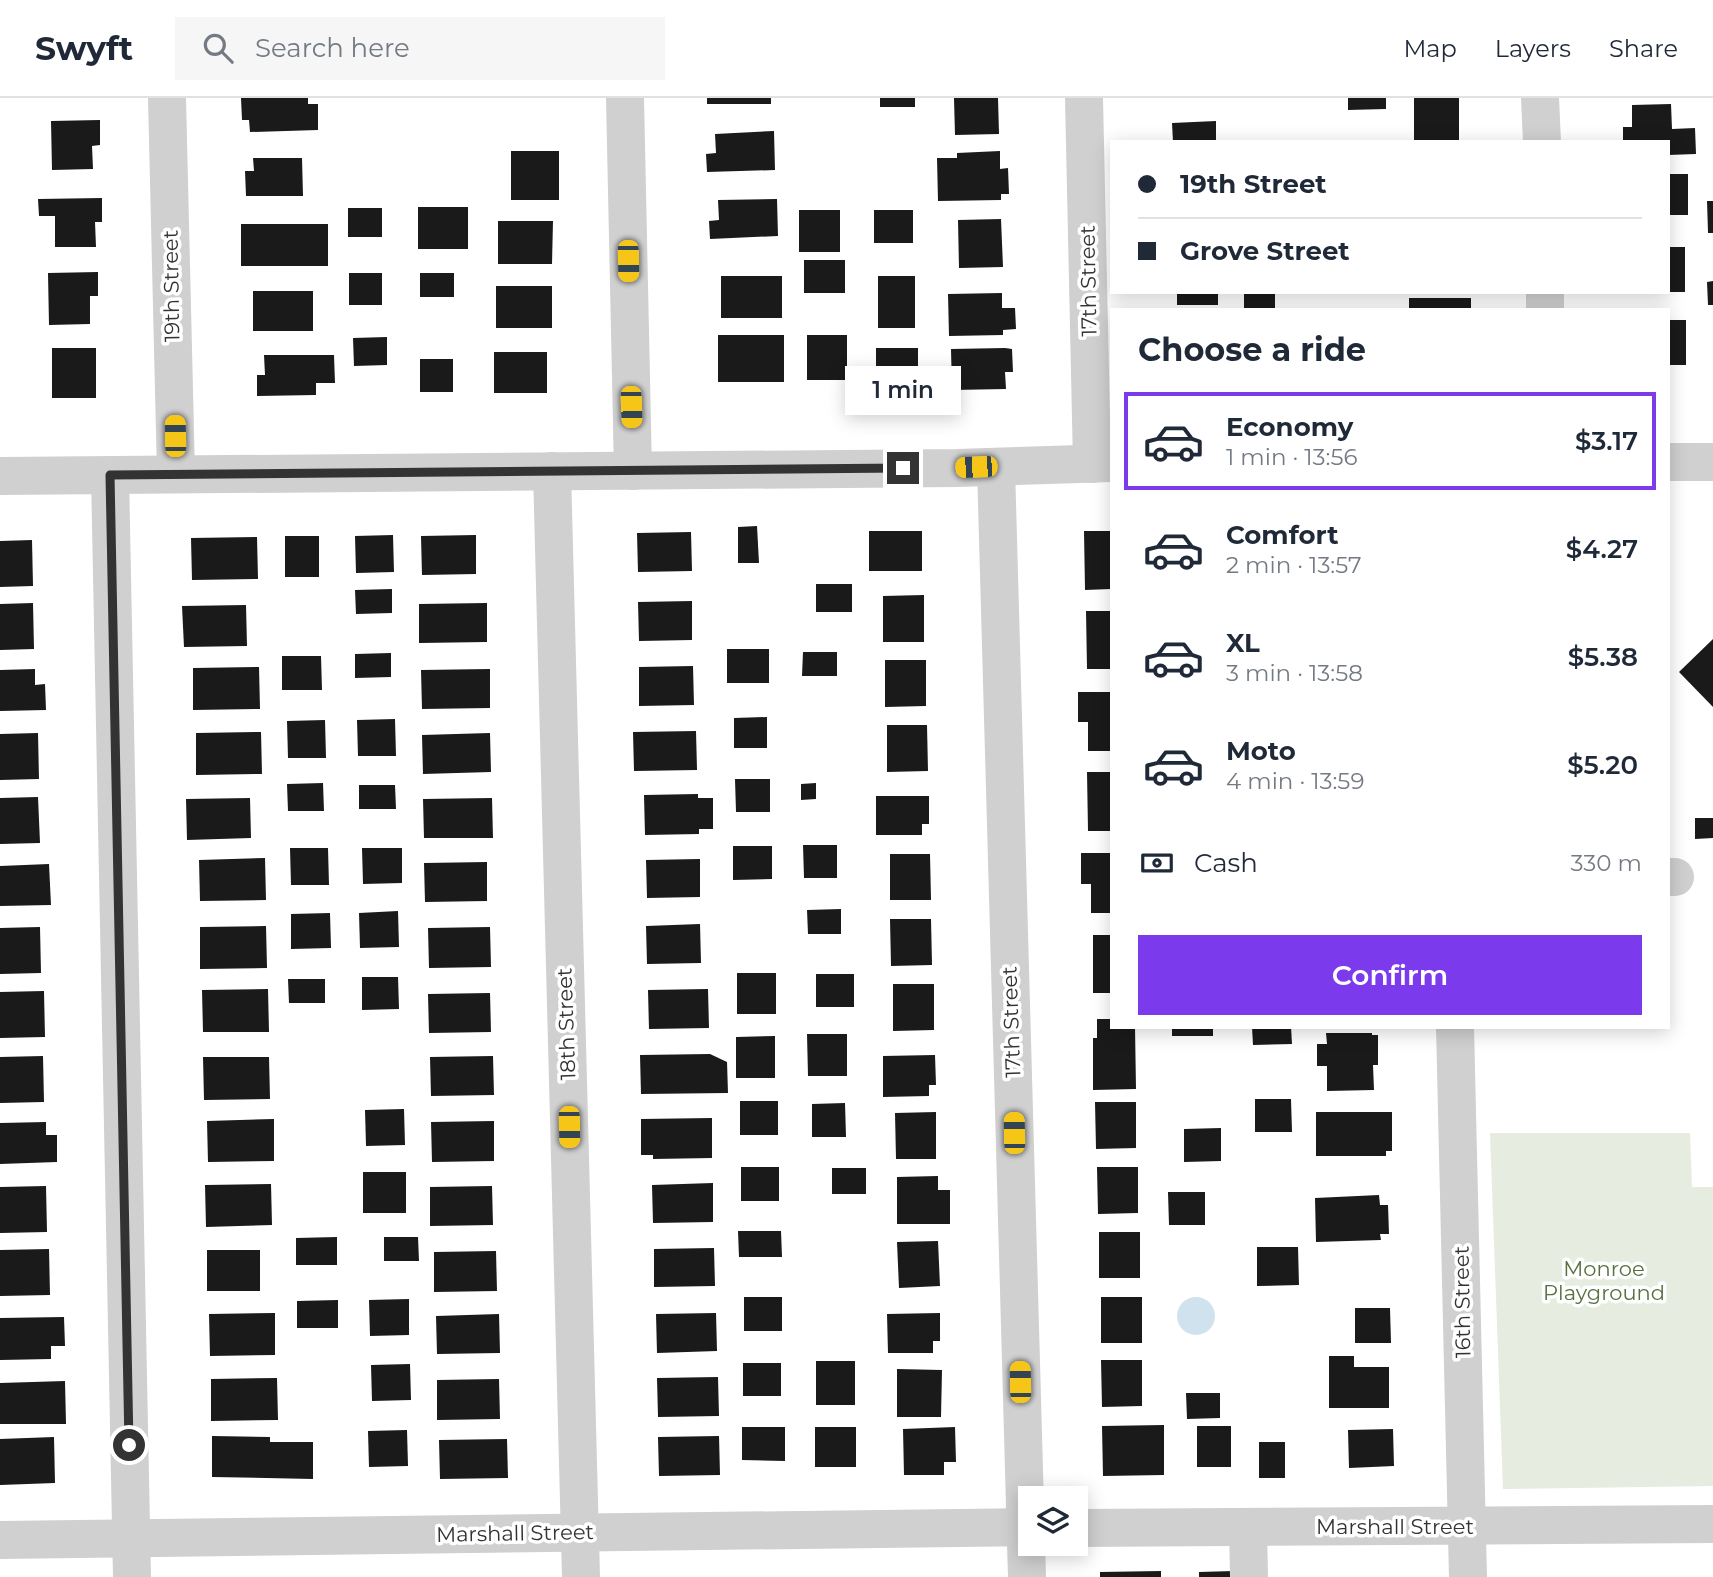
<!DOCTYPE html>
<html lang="en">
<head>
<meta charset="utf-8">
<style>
  :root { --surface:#fff; --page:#f6f6f7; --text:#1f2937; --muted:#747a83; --line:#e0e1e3; --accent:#7c3aed }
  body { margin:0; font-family:Montserrat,sans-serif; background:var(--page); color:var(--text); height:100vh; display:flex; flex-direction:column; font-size:26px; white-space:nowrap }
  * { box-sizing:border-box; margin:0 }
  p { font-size:23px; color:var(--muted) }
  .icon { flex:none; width:38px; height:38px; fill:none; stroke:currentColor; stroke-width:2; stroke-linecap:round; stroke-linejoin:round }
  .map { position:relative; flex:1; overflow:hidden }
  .sheet { position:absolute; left:1110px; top:210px; width:560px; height:721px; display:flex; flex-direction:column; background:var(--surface); border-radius:0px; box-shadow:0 4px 18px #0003 }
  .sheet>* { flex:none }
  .hud { position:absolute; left:1110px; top:42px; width:560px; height:154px; border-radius:0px; box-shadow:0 4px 18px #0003; display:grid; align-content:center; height:154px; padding:0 28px; background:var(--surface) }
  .controls { position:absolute; left:1018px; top:1388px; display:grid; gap:14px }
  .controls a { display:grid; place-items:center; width:70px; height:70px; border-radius:0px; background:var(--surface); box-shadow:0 4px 18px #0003; font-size:35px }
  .end { position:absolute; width:32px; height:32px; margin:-16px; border:9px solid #333; background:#fff; box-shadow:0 0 0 4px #fff }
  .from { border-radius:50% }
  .bubble { position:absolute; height:49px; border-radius:0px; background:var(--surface); box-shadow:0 4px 18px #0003; font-size:23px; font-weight:600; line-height:49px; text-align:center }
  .car { position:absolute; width:21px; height:42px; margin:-21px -10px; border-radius:9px; box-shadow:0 0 5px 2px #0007; background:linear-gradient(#f5c518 24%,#345 0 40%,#f5c518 0 76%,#345 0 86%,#f5c518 0) }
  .hud b { display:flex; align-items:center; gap:24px; height:66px; font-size:26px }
  .hud b+b { border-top:2px solid var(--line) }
  .hud i { width:18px; height:18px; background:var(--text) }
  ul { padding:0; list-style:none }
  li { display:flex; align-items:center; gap:21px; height:98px; margin:0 14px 10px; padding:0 14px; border:4px solid transparent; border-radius:0px }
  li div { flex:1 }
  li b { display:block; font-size:26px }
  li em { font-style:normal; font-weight:600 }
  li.on { border-color:var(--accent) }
  li>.icon { width:63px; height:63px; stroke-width:1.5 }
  h2 { padding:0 28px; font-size:32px; line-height:84px }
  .pay { display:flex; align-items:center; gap:18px; height:77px; padding:0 28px; font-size:26px }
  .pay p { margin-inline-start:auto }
  .button { display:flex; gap:14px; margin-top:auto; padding:14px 28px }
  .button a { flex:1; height:80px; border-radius:0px; background:var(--accent); color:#fff; font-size:28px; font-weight:600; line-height:80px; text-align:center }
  header { display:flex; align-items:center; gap:42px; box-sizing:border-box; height:98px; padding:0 35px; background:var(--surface); border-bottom:2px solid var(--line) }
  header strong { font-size:33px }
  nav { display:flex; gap:38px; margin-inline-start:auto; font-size:24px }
  .search { width:490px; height:63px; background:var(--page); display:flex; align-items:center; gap:18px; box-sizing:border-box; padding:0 24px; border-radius:0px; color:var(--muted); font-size:26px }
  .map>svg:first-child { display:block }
</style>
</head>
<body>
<header>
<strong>Swyft</strong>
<div class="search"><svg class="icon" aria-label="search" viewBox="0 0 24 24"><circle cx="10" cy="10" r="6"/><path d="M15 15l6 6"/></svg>Search here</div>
<nav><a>Map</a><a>Layers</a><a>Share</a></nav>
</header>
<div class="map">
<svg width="1713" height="1479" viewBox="0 0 1713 1479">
  <rect width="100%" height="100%" fill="#fff"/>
  <path fill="#e6ecdf" d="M1490,1035H1690L1692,1089H1713V1388L1503,1391Z"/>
  <circle fill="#cfe2ee" cx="1196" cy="1218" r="19"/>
  <g fill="#1a1a1a">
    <path d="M241,0H308V6H318V32L250,34L249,22H242Z"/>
    <rect x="707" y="0" width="64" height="6"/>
    <rect x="880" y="0" width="35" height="9"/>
    <path d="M954,0H998L999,36L955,37Z"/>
    <path d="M1348,0H1386V11L1348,12Z"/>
    <rect x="1414" y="0" width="45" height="42"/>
    <path d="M1671,6L1672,31L1695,30L1696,56L1668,57V44H1623V29H1632V7Z"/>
    <path d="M100,22V47L92,48L93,71L52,72L51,23Z"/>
    <path d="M1216,23V44H1173L1172,25Z"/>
    <path d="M774,33L775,72L707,74L706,56L716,55L715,36Z"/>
    <rect x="511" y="53" width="48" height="49"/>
    <path d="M1000,53V71L1008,70L1009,96H1001V102L938,103L937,60H957V55Z"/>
    <path d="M253,60H302L303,98H246L245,73H254Z"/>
    <rect x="1668" y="76" width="20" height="41"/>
    <path d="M102,100V124H95L96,149H55V118H39L38,101Z"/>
    <path d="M777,101L778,138L710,141L709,123L719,122L718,102Z"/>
    <path d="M1707,103H1713V135H1708Z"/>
    <rect x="418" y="109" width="50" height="42"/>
    <rect x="348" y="110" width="34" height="29"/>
    <rect x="799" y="112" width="41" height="42"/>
    <rect x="874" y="112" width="39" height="33"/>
    <path d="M1001,121L1003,169L959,170L958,122Z"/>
    <path d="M498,123H553L552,166H498Z"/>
    <rect x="241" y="126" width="87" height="42"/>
    <rect x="1668" y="149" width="17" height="45"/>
    <rect x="804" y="162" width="41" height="33"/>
    <path d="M98,174V198H90V226L49,227L48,175Z"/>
    <rect x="349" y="175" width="33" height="32"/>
    <rect x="420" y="175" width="34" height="24"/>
    <rect x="721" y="178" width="61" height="42"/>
    <rect x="878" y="178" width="37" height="52"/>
    <path d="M1713,183V207H1708L1707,184Z"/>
    <rect x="496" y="188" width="56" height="42"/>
    <rect x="253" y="193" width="60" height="40"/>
    <rect x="1177" y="194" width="41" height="13"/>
    <rect x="1244" y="194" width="31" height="18"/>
    <path d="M1002,195V210H1015L1016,231L1003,232V237L949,238L948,196Z"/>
    <rect x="1409" y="200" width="62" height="12"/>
    <rect x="1668" y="222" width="18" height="45"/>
    <rect x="718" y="237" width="66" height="47"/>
    <rect x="807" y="237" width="40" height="45"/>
    <path d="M387,239V267L354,268L353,240Z"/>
    <rect x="52" y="250" width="44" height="50"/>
    <rect x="876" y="250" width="42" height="37"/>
    <path d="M1005,250L1012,251L1013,274H1005L1006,291L952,292L951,251Z"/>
    <rect x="494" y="254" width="53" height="41"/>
    <path d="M264,257H334L335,285H316V297L257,298V277H265Z"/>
    <rect x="420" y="261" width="33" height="33"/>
    <path d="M757,428L759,465H738V429Z"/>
    <rect x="869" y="433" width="53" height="40"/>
    <path d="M1084,433H1111V491L1085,492Z"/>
    <path d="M691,434L692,473L638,474L637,435Z"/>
    <path d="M393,437L394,474L356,475L355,438Z"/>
    <path d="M476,437V476L422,477L421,438Z"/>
    <rect x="285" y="438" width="34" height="41"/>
    <path d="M257,439L258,481L192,482L191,440Z"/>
    <path d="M32,442L33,488L0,489V443Z"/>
    <rect x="816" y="486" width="36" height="28"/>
    <path d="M392,491V515L356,516L355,492Z"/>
    <path d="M924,497V544H883V498Z"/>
    <path d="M692,503V542L639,543L638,504Z"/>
    <path d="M33,505L34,551L0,552V506Z"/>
    <path d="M487,505V544L419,545V506Z"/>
    <path d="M246,507L247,548L184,549L182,508Z"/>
    <path d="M1086,513H1111V571H1087Z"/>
    <path d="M1713,541V609L1679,574Z"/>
    <rect x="727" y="551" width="42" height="34"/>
    <path d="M803,554H837V578H802Z"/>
    <path d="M391,555V579L355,580V556Z"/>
    <path d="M282,558H321L322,592H282Z"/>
    <path d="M885,562H926V608L885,609Z"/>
    <path d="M693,568L694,607L639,608V569Z"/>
    <path d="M259,569L260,611L193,612V570Z"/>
    <path d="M35,571V587L45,586L46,612L0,613V572Z"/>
    <path d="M490,571V610L422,611L421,572Z"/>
    <path d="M1078,594H1111V653H1088V624H1078Z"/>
    <path d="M767,619V650H734V620Z"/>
    <path d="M395,621L396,658H358L357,622Z"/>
    <path d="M325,622L326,660H288L287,623Z"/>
    <path d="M887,627H927L928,673L887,674Z"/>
    <path d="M696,633L697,672L634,673L633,634Z"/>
    <path d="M261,634L262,676L196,677V635Z"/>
    <path d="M38,635L39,681L0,682V636Z"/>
    <path d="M490,635L491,674L423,676L422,637Z"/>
    <path d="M1087,674H1111V733H1088Z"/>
    <path d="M735,681H770V714H736Z"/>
    <path d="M323,685L324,713H288L287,686Z"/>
    <path d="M816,685V701L801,702V686Z"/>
    <path d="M359,687H395L396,711H359Z"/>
    <path d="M698,696V700H713V731H699V736L645,737L644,697Z"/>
    <path d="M876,698H929V726H922V737H876Z"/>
    <path d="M38,699L40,745L0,746V700Z"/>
    <path d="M250,700L251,740L187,742L186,701Z"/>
    <path d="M492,700L493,740H424L423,701Z"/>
    <path d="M1695,720H1713V740L1695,741Z"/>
    <path d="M803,747H837V780H804Z"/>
    <path d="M733,748H772V781L733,782Z"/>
    <path d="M290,750H328L329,787H291Z"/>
    <path d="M362,750H402V785L363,786Z"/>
    <path d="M1081,755H1111V815H1091V786H1081Z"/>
    <path d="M890,756H930L931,802H890Z"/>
    <path d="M265,760L266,802L200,803L199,762Z"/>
    <path d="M700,761V799L647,800L646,762Z"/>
    <path d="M487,764V803L425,804L424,765Z"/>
    <path d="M49,766L51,807L0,808V768Z"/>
    <path d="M841,811V836H808L807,812Z"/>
    <path d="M398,813L399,849L360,850L359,815Z"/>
    <path d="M330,815L331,850L291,851V816Z"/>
    <path d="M890,821H931L932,867L891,868Z"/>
    <path d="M700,826L701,865L647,866L646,828Z"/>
    <path d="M266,828L267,870L200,871V829Z"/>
    <path d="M40,829L41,875L0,876V830Z"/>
    <path d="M490,829L491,869L429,870L428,830Z"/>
    <rect x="1093" y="837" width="18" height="58"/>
    <rect x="737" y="875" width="39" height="41"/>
    <rect x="816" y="876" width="38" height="33"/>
    <path d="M362,879H398L399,911L362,912Z"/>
    <path d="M288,881H325V905H289Z"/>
    <path d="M893,886H934V932L893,933Z"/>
    <path d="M268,891L269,934H203L202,892Z"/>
    <path d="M708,891L709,930L649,931L648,892Z"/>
    <path d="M44,893L45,939L0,940V894Z"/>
    <path d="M490,895L491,934L429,935L428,896Z"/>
    <path d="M1097,921H1111V929H1135L1136,991L1093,992V940H1097Z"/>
    <rect x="1172" y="929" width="41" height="9"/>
    <path d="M1252,929H1291L1292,946L1253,947Z"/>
    <path d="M1326,935H1372V937H1378V967H1373L1374,992L1327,993V968H1317V946H1327Z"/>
    <path d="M807,936H847V978H808Z"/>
    <path d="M775,938V980H736V939Z"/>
    <path d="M710,956L727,964L728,995L641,996L640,957Z"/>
    <path d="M935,957L936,987H929V998L883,999V958Z"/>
    <path d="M43,958L44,1004L0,1005V959Z"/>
    <path d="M493,958L494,997L431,998L430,959Z"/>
    <path d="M203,959H269L270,1001L204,1002Z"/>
    <path d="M1255,1001H1291L1292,1034H1255Z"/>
    <rect x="740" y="1003" width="38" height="34"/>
    <path d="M1095,1004H1136V1050L1096,1051Z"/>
    <path d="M845,1005L846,1039H812V1006Z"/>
    <path d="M404,1011L405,1047L366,1048L365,1012Z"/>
    <path d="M936,1014V1061H896L895,1015Z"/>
    <path d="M1316,1014H1392V1053H1386V1058H1316Z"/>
    <path d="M712,1020V1060L653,1061V1057H641V1021Z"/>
    <path d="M274,1021V1063L208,1064L207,1023Z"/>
    <path d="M494,1023V1063L432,1064L431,1024Z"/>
    <path d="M46,1024V1037H57V1064L0,1066V1025Z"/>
    <path d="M1221,1030V1063L1184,1064V1031Z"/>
    <rect x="741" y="1069" width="38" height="34"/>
    <path d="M1097,1069H1138V1115L1098,1116Z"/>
    <rect x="832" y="1070" width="34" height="26"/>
    <rect x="363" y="1074" width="43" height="41"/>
    <path d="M938,1078V1092H950V1126H897V1079Z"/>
    <path d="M713,1085V1124L653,1125L652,1087Z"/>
    <path d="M271,1086L272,1127L206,1129L205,1087Z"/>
    <path d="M46,1088L47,1134L0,1135V1089Z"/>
    <path d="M492,1088L493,1127L430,1128V1089Z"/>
    <path d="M1168,1094H1205V1127H1169Z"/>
    <path d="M1379,1097L1380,1107H1388L1389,1136H1380L1381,1142L1316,1144L1315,1100Z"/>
    <path d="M738,1133H781L782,1159H739Z"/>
    <rect x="1099" y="1134" width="41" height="46"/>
    <path d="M337,1139V1167H296V1140Z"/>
    <path d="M384,1139H418L419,1163H384Z"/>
    <path d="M938,1143L940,1188L899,1190L897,1144Z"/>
    <path d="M1257,1149H1298L1299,1187L1257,1188Z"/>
    <path d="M714,1150L715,1188L654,1189V1151Z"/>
    <path d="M49,1151L50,1197L0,1198V1152Z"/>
    <rect x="207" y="1152" width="53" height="41"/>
    <path d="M496,1153L497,1193L434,1194V1154Z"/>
    <rect x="744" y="1199" width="38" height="34"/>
    <rect x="1101" y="1199" width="41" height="46"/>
    <path d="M409,1201V1237L370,1238L369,1202Z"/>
    <path d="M338,1202V1230H297V1203Z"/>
    <path d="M1355,1210H1390L1391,1245H1355Z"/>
    <path d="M275,1215V1257L210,1258L209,1216Z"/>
    <path d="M716,1215L717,1253L657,1255L656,1216Z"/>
    <path d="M940,1215V1243H933V1255H888L887,1216Z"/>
    <path d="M499,1216L500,1255L437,1256L436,1218Z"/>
    <path d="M64,1219L65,1248H51V1261L0,1262V1220Z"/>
    <path d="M1329,1258H1354V1269H1389V1310H1329Z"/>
    <path d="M1101,1262H1142V1308L1102,1309Z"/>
    <rect x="816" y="1263" width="39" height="44"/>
    <rect x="743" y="1265" width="38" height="33"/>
    <path d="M410,1266L411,1302L372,1303L371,1267Z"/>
    <path d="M897,1271L942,1272L941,1319H897Z"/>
    <path d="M718,1279L719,1318L658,1319L657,1280Z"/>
    <path d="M277,1280L278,1322L211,1323V1281Z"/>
    <path d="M499,1281L500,1321L437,1322V1282Z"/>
    <path d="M65,1283L66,1326H0V1285Z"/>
    <path d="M1186,1295H1220V1320L1187,1321Z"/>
    <path d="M1164,1327V1377L1103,1378L1102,1328Z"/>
    <rect x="1197" y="1328" width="34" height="41"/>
    <path d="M742,1329H785V1363L742,1362Z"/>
    <rect x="815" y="1329" width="41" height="40"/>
    <path d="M955,1329L956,1364H944V1377H904L903,1331Z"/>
    <path d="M1393,1331L1394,1368L1349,1370L1348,1332Z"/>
    <path d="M407,1332L408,1368L369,1369L368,1333Z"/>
    <path d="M212,1338L270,1339V1344H313V1381L212,1379Z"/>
    <path d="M719,1338L720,1377L659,1378L658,1339Z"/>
    <path d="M54,1339L55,1385L0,1387V1341Z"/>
    <path d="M507,1341L508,1380L440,1381L439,1342Z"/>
    <rect x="1259" y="1344" width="26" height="36"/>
    <path d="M1161,1473V1479H1100V1474Z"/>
    <path d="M1234,1473V1479H1199V1474Z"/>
  </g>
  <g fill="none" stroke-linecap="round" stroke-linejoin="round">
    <g stroke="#d0d0d0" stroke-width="38">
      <path d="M167,0L176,376"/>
      <path d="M625,0L633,373"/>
      <path d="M1084,0L1092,366"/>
      <path d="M1540,0L1542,44"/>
      <path d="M1545,194V212"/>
      <path d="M1668,364H1713"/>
      <path d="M996,369L1027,1479"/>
      <path d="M552,373L581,1479"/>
      <path d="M110,377L132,1479"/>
      <path d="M0,378L957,370L1111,365"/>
      <path d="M1668,779H1675"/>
      <path d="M1455,929L1468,1479"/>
      <path d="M1076,1430L1713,1426"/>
      <path d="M1248,1430L1249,1479"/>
      <path d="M0,1442L1031,1429"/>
    </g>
  </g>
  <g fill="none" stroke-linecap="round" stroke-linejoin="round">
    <path stroke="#333" stroke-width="9" d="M129,1347L110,377L903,370"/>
  </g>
  <g text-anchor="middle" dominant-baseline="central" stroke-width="7" stroke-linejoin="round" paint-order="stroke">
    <g font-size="21" fill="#333" stroke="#fff">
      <text transform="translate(1088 183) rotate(-91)">17th Street</text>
      <text transform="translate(171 188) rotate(-91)">19th Street</text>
      <text transform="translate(1011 924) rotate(-92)">17th Street</text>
      <text transform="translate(566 926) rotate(-92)">18th Street</text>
      <text transform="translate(1462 1204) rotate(-91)">16th Street</text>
      <text x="1395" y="1428">Marshall Street</text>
      <text transform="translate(515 1435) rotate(-1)">Marshall Street</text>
    </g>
    <g font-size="21" fill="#56703f" stroke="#fff">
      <text x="1604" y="1170">Monroe<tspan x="1604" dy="24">Playground</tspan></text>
    </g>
  </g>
</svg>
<div class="controls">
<a><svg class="icon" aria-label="layers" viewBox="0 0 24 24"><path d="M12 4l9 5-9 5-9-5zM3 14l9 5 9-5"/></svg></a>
</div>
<i class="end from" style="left:129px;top:1347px"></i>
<i class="end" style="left:903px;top:370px"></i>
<div class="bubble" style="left:845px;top:268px;width:116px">1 min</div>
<i class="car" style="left:628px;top:163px;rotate:179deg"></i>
<i class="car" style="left:631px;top:309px;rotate:178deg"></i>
<i class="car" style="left:175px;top:338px;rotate:359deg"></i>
<i class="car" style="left:976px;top:369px;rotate:268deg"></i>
<i class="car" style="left:569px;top:1029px;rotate:179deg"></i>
<i class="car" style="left:1014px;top:1035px;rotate:359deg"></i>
<i class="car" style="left:1020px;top:1284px;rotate:359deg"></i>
<div class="hud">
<b><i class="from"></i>19th Street</b>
<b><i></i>Grove Street</b>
</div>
<section class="sheet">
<h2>Choose a ride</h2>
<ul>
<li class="on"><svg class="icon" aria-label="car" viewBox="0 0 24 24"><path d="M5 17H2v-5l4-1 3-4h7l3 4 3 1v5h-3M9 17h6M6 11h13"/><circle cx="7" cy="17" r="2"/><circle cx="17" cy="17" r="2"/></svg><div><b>Economy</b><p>1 min · 13:56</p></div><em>$3.17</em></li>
<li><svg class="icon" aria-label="car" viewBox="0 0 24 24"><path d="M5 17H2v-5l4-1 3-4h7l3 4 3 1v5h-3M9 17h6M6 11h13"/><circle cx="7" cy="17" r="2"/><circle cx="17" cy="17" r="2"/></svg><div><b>Comfort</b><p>2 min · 13:57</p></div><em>$4.27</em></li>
<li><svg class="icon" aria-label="car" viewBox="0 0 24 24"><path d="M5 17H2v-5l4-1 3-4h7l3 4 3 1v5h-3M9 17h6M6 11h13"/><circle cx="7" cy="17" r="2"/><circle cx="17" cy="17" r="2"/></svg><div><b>XL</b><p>3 min · 13:58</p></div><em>$5.38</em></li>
<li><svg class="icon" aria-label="car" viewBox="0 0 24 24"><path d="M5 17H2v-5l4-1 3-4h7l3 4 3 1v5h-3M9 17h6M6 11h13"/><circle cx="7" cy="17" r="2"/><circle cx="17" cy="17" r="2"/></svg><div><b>Moto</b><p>4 min · 13:59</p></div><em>$5.20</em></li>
</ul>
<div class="pay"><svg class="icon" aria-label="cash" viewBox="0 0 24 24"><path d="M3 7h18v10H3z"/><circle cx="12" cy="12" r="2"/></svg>Cash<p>330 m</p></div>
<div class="button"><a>Confirm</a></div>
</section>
</div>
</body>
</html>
